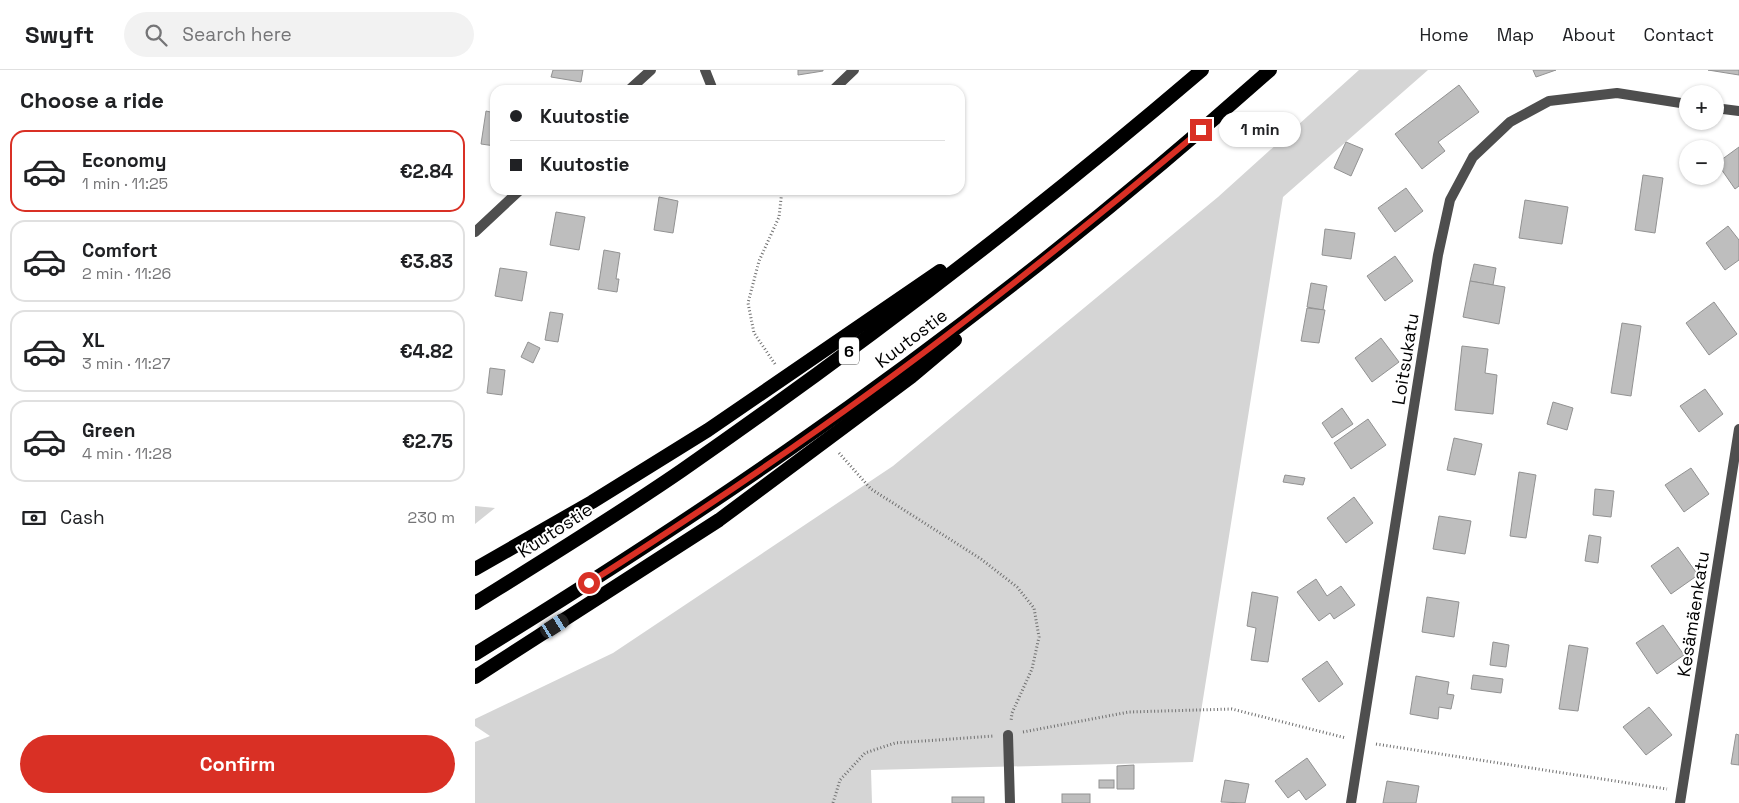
<!DOCTYPE html>
<html lang="en">
<head>
<meta charset="utf-8">
<style>
  :root { --surface:#fff; --page:#f2f2f2; --text:#202124; --muted:#757577; --line:#e0e0e0; --accent:#d93025 }
  body { margin:0; font-family:"Space Grotesk",sans-serif; background:var(--page); color:var(--text); height:100vh; display:flex; flex-direction:column; font-size:19px; white-space:nowrap }
  * { box-sizing:border-box; margin:0 }
  p { font-size:16px; color:var(--muted) }
  .icon { flex:none; width:28px; height:28px; fill:none; stroke:currentColor; stroke-width:2; stroke-linecap:round; stroke-linejoin:round }
  .map { position:relative; flex:1; overflow:hidden }
  .sheet { display:flex; flex-direction:column; background:var(--surface); width:475px }
  .sheet>* { flex:none }
  .hud { position:absolute; left:15px; top:15px; width:475px; height:110px; border-radius:15px; box-shadow:0 1px 4px #0004; display:grid; align-content:center; height:110px; padding:0 20px; background:var(--surface) }
  .buttons { position:absolute; left:1204px; top:15px; display:grid; gap:10px }
  .buttons a { display:grid; place-items:center; width:45px; height:45px; border-radius:50%; background:var(--surface); box-shadow:0 1px 4px #0004; font-size:25px }
  .end { position:absolute; width:22px; height:22px; margin:-11px; border:6px solid #d93025; background:#fff; box-shadow:0 0 0 2px #fff }
  .from { border-radius:50% }
  .bubble { position:absolute; height:35px; border-radius:18px; background:var(--surface); box-shadow:0 1px 4px #0004; font-size:16px; font-weight:600; line-height:35px; text-align:center }
  .car { position:absolute; width:15px; height:30px; margin:-15px -8px; border-radius:6px; box-shadow:0 0 4px 1px #0007; background:linear-gradient(#222 24%,#8ab4d8 0 40%,#222 0 76%,#8ab4d8 0 86%,#222 0) }
  .hud b { display:flex; align-items:center; gap:18px; height:48px; font-size:19px }
  .hud b+b { border-top:1px solid var(--line) }
  .hud i { width:12px; height:12px; background:var(--text) }
  ul { padding:0; list-style:none }
  li { display:flex; align-items:center; gap:15px; height:82px; margin:0 10px 8px; padding:0 10px; border:2px solid var(--line); border-radius:15px }
  li div { flex:1 }
  li b { display:block; font-size:19px }
  li em { font-style:normal; font-weight:600 }
  li.current { border-color:var(--accent) }
  li>.icon { width:45px; height:45px; stroke-width:1.5 }
  h2 { padding:0 20px; font-size:22px; line-height:60px }
  .pay { display:flex; align-items:center; gap:12px; height:55px; padding:0 20px; font-size:19px }
  .pay p { margin-inline-start:auto }
  .button { display:flex; gap:10px; margin-top:auto; padding:10px 20px }
  .button a { flex:1; height:58px; border-radius:30px; background:var(--accent); color:#fff; font-size:20px; font-weight:600; line-height:58px; text-align:center }
  header { display:flex; align-items:center; gap:30px; box-sizing:border-box; height:70px; padding:0 25px; background:var(--surface); border-bottom:1px solid var(--line) }
  header strong { font-size:24px }
  nav { display:flex; gap:28px; margin-inline-start:auto; font-size:18px }
  .search { width:350px; height:45px; background:var(--page); display:flex; align-items:center; gap:12px; box-sizing:border-box; padding:0 18px; border-radius:28px; color:var(--muted); font-size:19px }
  main { display:flex; flex:1; min-height:0 }
  .map>svg:first-child { display:block }
</style>
</head>
<body>
<header>
<strong>Swyft</strong>
<div class="search"><svg class="icon" aria-label="search" viewBox="0 0 24 24"><circle cx="10" cy="10" r="6"/><path d="M15 15l6 6"/></svg>Search here</div>
<nav><a>Home</a><a>Map</a><a>About</a><a>Contact</a></nav>
</header>
<main>
<section class="sheet">
<h2>Choose a ride</h2>
<ul>
<li class="current"><svg class="icon" aria-label="car" viewBox="0 0 24 24"><path d="M5 17H2v-5l4-1 3-4h7l3 4 3 1v5h-3M9 17h6M6 11h13"/><circle cx="7" cy="17" r="2"/><circle cx="17" cy="17" r="2"/></svg><div><b>Economy</b><p>1 min · 11:25</p></div><em>€2.84</em></li>
<li><svg class="icon" aria-label="car" viewBox="0 0 24 24"><path d="M5 17H2v-5l4-1 3-4h7l3 4 3 1v5h-3M9 17h6M6 11h13"/><circle cx="7" cy="17" r="2"/><circle cx="17" cy="17" r="2"/></svg><div><b>Comfort</b><p>2 min · 11:26</p></div><em>€3.83</em></li>
<li><svg class="icon" aria-label="car" viewBox="0 0 24 24"><path d="M5 17H2v-5l4-1 3-4h7l3 4 3 1v5h-3M9 17h6M6 11h13"/><circle cx="7" cy="17" r="2"/><circle cx="17" cy="17" r="2"/></svg><div><b>XL</b><p>3 min · 11:27</p></div><em>€4.82</em></li>
<li><svg class="icon" aria-label="car" viewBox="0 0 24 24"><path d="M5 17H2v-5l4-1 3-4h7l3 4 3 1v5h-3M9 17h6M6 11h13"/><circle cx="7" cy="17" r="2"/><circle cx="17" cy="17" r="2"/></svg><div><b>Green</b><p>4 min · 11:28</p></div><em>€2.75</em></li>
</ul>
<div class="pay"><svg class="icon" aria-label="cash" viewBox="0 0 24 24"><path d="M3 7h18v10H3z"/><circle cx="12" cy="12" r="2"/></svg>Cash<p>230 m</p></div>
<div class="button"><a>Confirm</a></div>
</section>
<div class="map">
<svg width="1264" height="733" viewBox="0 0 1264 733">
  <rect width="100%" height="100%" fill="#fff"/>
  <g fill="#d5d5d5">
    <path d="M884,0H953L808,127L718,692L396,700L397,733H0V672L15,666L0,656V649L138,583L418,396L743,127Z"/>
    <path d="M0,436L20,438L0,454Z"/>
  </g>
  <g fill="#bebebe" stroke="#929292">
    <path d="M78,0H108L106,12L76,7Z"/>
    <path d="M323,0H348V1L323,5Z"/>
    <path d="M1058,0H1081L1061,7Z"/>
    <path d="M1233,0H1264V5Z"/>
    <path d="M984,15L1004,42L963,72L970,81L947,99L920,64Z"/>
    <path d="M11,41L20,43V76L6,74Z"/>
    <path d="M871,72L888,79L876,106L859,98Z"/>
    <path d="M1264,77V116L1260,119L1242,93Z"/>
    <path d="M1168,105L1188,108L1180,163L1160,160Z"/>
    <path d="M931,118L948,141L920,162L903,138Z"/>
    <path d="M208,120H223L222,123L208,122Z"/>
    <path d="M184,127L203,131L198,163L179,160Z"/>
    <path d="M1050,130L1093,137L1087,174L1044,168Z"/>
    <path d="M81,142L110,147L104,180L75,175Z"/>
    <path d="M1253,156L1264,170V190L1250,200L1231,173Z"/>
    <path d="M850,159L880,163L876,189L847,185Z"/>
    <path d="M129,180L145,183L141,209H144L142,222L123,219Z"/>
    <path d="M920,186L938,211L910,231L892,206Z"/>
    <path d="M999,194L1021,198L1018,215L995,211Z"/>
    <path d="M25,198L52,202L47,231L20,226Z"/>
    <path d="M995,211L1030,217L1024,254L988,247Z"/>
    <path d="M836,213L852,216L848,240L832,237Z"/>
    <path d="M1239,232L1262,264L1234,285L1211,253Z"/>
    <path d="M832,238L850,240L844,273L826,271Z"/>
    <path d="M75,242L88,244L83,272L70,270Z"/>
    <path d="M1147,253L1166,256L1156,326L1136,323Z"/>
    <path d="M906,268L924,292L897,312L880,288Z"/>
    <path d="M53,272L65,278L58,293L46,287Z"/>
    <path d="M987,276L1013,279L1010,303L1022,305L1018,344L980,340Z"/>
    <path d="M15,298L30,300L27,325L12,323Z"/>
    <path d="M1230,319L1248,344L1224,362L1205,336Z"/>
    <path d="M1078,332L1098,338L1092,360L1072,354Z"/>
    <path d="M867,338L878,354L857,368L847,353Z"/>
    <path d="M893,349L911,375L876,399L859,373Z"/>
    <path d="M979,368L1007,374L1000,405L972,400Z"/>
    <path d="M1216,398L1234,424L1209,442L1190,415Z"/>
    <path d="M1044,402L1061,405L1051,468L1035,466Z"/>
    <path d="M810,405L830,408L828,415L808,412Z"/>
    <path d="M1120,419L1139,421L1136,447L1118,445Z"/>
    <path d="M879,427L898,453L871,473L852,448Z"/>
    <path d="M964,446L996,451L990,484L958,479Z"/>
    <path d="M1114,465L1126,467L1123,493L1110,491Z"/>
    <path d="M1203,477L1223,505L1196,524L1176,496Z"/>
    <path d="M841,509L852,526L866,516L880,535L859,549L855,543L844,551L822,522Z"/>
    <path d="M777,522L803,527L793,592L776,590L781,558L772,556Z"/>
    <path d="M952,527L984,532L979,567L947,562Z"/>
    <path d="M1188,555L1209,585L1182,604L1161,573Z"/>
    <path d="M1018,572L1034,575L1031,597L1015,595Z"/>
    <path d="M1094,575L1113,578L1103,641L1084,639Z"/>
    <path d="M852,591L868,614L844,632L827,609Z"/>
    <path d="M998,605L1028,609L1026,623L996,619Z"/>
    <path d="M941,606L974,612L972,624L979,625L976,639L964,637L963,649L935,644Z"/>
    <path d="M1174,637L1197,665L1171,685L1148,657Z"/>
    <path d="M1261,664L1264,665V695L1256,694Z"/>
    <path d="M832,688L851,715L831,730L824,720L813,728L800,711Z"/>
    <path d="M659,695V719H642V696Z"/>
    <rect x="624" y="710" width="15" height="8"/>
    <path d="M750,710L774,714L770,733L746,732Z"/>
    <path d="M912,711L944,716L941,733H908Z"/>
    <rect x="587" y="724" width="28" height="9"/>
    <rect x="477" y="727" width="32" height="6"/>
  </g>
  <g fill="none" stroke-linecap="round" stroke-linejoin="round">
    <g stroke="#707070" stroke-width="3" stroke-dasharray="1 2.5" stroke-linecap="butt">
      <path d="M300,294L279,263L273,233L284,191L304,147L307,120"/>
      <path d="M364,383L396,419L506,489L542,517L559,538L564,567L557,599L537,643L536,651"/>
      <path d="M548,662L654,642L757,639L871,668"/>
      <path d="M901,674L1192,719"/>
      <path d="M358,733L365,710L390,683L420,673L519,666"/>
    </g>
    <g stroke="#4e4e4e" stroke-width="10">
      <path d="M230,0L238,20"/>
      <path d="M154,20L176,0"/>
      <path d="M358,20L379,0"/>
      <path d="M1240,38L1264,41"/>
      <path d="M0,162L45,120"/>
      <path d="M533,665L535,733"/>
      <path d="M876,733L963,185L975,130L998,87L1035,52L1074,31L1142,23L1212,34"/>
      <path d="M1205,733L1264,359"/>
    </g>
    <g stroke="#000" stroke-width="14">
      <path d="M0,499L117,432L233,360L465,201"/>
      <path d="M0,533C69,490 139,447 206,401C386,276 561,142 727,0"/>
      <path d="M0,584C107,518 213,450 316,378C483,262 643,135 795,0"/>
      <path d="M0,607L244,450L436,307L480,270"/>
    </g>
  </g>
  <g fill="none" stroke-linecap="round" stroke-linejoin="round">
    <path stroke="#d93025" stroke-width="6" d="M114,513C244,430 372,343 494,248C573,187 650,124 726,60"/>
  </g>
  <g text-anchor="middle" dominant-baseline="central" stroke-width="4" stroke-linejoin="round" paint-order="stroke">
    <rect fill="#fff" stroke="#4c4c4c" stroke-width="1" x="364" y="267.5" width="20" height="27" rx="4"/>
    <g font-size="16" font-weight="bold" fill="#000">
      <text x="374" y="281">6</text>
    </g>
    <g font-size="18" fill="#000" stroke="#fff">
      <text transform="translate(436 268) rotate(-37)">Kuutostie</text>
      <text transform="translate(930 289) rotate(-81)">Loitsukatu</text>
      <text transform="translate(80 460) rotate(-33)">Kuutostie</text>
      <text transform="translate(1218 544) rotate(-81)">Kesämäenkatu</text>
    </g>
  </g>
</svg>
<div class="buttons">
<a>+</a>
<a>−</a>
</div>
<i class="end from" style="left:114px;top:513px"></i>
<i class="end" style="left:726px;top:60px"></i>
<div class="bubble" style="left:744px;top:42px;width:82px">1 min</div>
<i class="car" style="left:80px;top:556px;rotate:57deg"></i>
<div class="hud">
<b><i class="from"></i>Kuutostie</b>
<b><i></i>Kuutostie</b>
</div>
</div>
</main>
</body>
</html>
